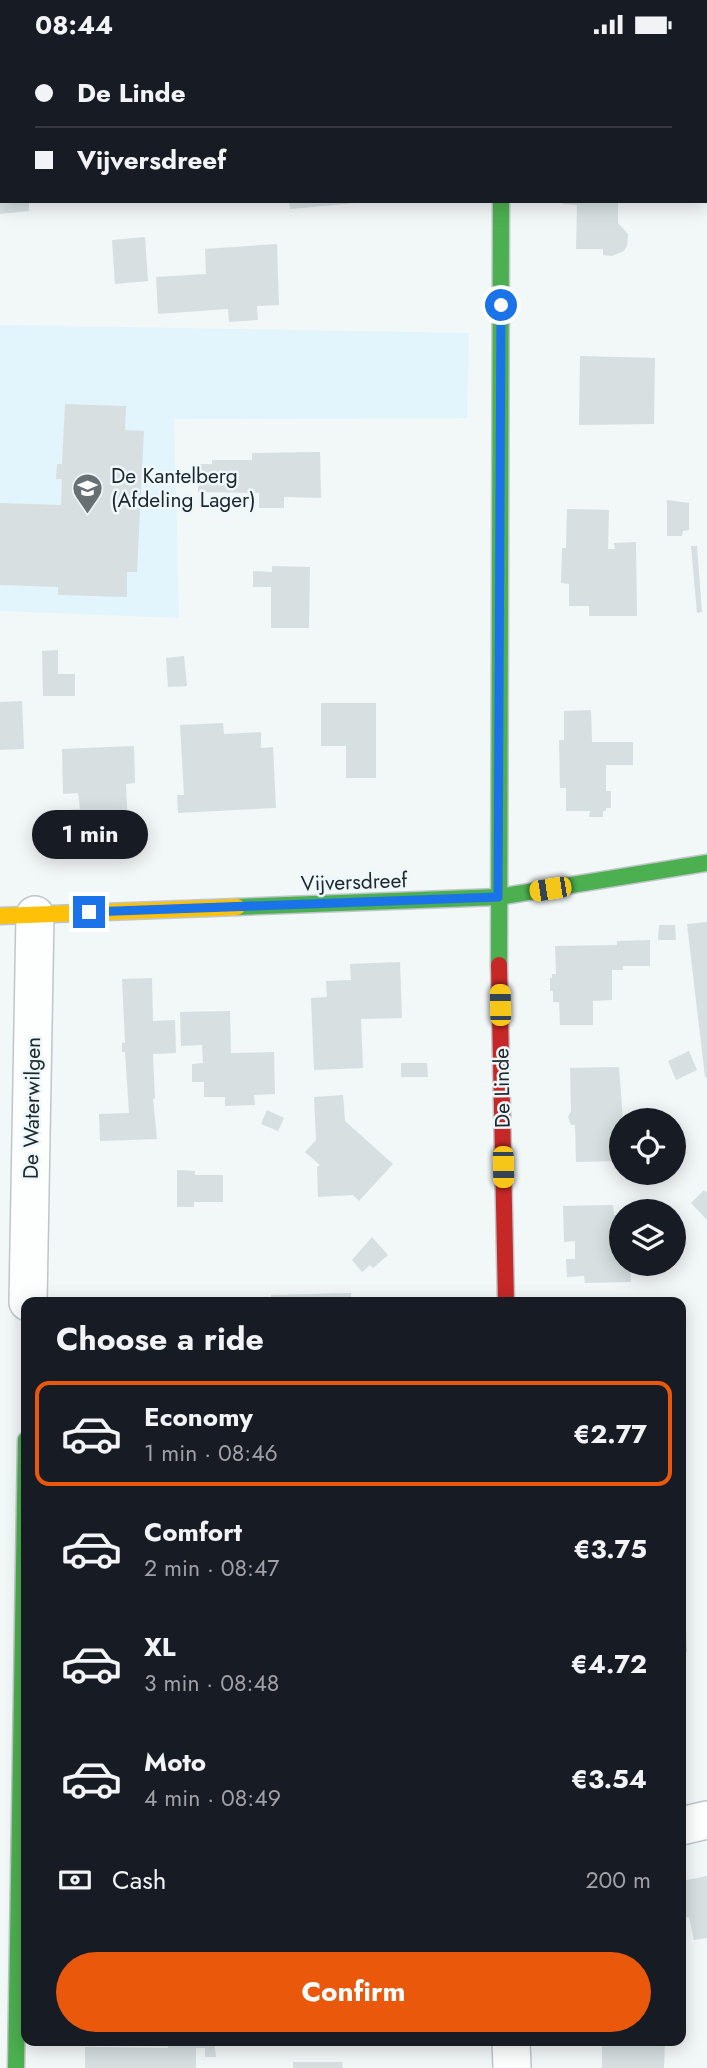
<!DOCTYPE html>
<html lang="en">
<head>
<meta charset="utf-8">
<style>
  :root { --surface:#171b24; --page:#20242c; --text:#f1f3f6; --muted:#9ea1a6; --line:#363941; --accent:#ea580c }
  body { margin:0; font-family:Jost,sans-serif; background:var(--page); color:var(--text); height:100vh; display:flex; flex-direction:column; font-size:26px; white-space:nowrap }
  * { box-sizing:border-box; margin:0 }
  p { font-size:23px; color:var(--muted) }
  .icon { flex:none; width:38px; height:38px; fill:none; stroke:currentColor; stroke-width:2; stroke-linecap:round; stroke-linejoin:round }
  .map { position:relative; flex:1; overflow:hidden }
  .details { position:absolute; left:21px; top:1248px; width:665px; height:749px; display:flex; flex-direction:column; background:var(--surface); border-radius:14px; box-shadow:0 4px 18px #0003 }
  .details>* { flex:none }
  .guide { position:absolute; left:0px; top:0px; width:707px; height:154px; box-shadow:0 4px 18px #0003; display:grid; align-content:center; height:154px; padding:0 35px; background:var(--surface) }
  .buttons { position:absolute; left:609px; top:1059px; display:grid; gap:14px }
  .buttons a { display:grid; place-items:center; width:77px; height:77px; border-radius:50%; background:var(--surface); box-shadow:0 4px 18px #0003; font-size:35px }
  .end { position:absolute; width:32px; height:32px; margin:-16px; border:9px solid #1a73e8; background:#fff; box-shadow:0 0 0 4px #fff }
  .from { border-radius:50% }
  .bubble { position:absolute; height:49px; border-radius:24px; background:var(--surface); box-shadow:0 4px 18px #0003; font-size:23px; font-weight:700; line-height:49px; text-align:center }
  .car { position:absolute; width:21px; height:42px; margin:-21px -10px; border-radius:9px; box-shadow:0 0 5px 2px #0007; background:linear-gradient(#f5c518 24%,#345 0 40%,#f5c518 0 76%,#345 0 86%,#f5c518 0) }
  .guide b { display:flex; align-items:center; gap:24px; height:66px; font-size:26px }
  .guide b+b { border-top:2px solid var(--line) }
  .guide i { width:18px; height:18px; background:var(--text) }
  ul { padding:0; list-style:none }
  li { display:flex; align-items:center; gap:21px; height:105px; margin:0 14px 10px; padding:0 21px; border:4px solid transparent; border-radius:14px }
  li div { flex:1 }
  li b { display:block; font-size:26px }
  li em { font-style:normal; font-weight:700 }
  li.current { border-color:var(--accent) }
  li>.icon { width:63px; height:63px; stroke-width:1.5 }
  h2 { padding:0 35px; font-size:32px; line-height:84px }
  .pay { display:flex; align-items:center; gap:18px; height:77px; padding:0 35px; font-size:26px }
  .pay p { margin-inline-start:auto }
  .primary-button { display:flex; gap:14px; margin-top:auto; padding:14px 35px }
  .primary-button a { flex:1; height:80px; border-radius:42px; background:var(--accent); color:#fff; font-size:28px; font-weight:700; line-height:80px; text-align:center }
  .status { display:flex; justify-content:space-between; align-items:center; height:49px; padding:0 35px; background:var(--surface); direction:ltr }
  .status svg { height:19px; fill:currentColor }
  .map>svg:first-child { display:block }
</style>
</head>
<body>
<div class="status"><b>08:44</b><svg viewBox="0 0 49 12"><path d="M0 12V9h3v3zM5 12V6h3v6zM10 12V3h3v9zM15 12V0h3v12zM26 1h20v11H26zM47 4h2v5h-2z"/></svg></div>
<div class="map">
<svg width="707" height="2019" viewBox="0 0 707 2019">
  <rect width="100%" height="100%" fill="#f2f7f8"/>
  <path fill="#e3f5fc" d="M0,276L469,284L467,369L174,370L179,569L0,562Z"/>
  <g fill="#d7dfe1">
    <path d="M0,152H29V162L0,165Z"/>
    <path d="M289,152H356V154L290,160Z"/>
    <path d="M563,152H618V174L628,185L627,197L624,202L612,207L603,206V200H576L577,156L563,155Z"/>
    <path d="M145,188L148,232L115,235L112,191Z"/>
    <path d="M277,195L279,256L257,257L258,271L229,273L228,260L158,265L156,228L206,225L205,200Z"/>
    <path d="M580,307L655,309L654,375L579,376Z"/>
    <path d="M65,355L126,357L125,381L144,382L137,523H127V548L58,546V538L0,536V454L61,456L62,430H56L57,415H62Z"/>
    <path d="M320,403L321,449L284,448V459H259V444L198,443V415H212V411H252V404Z"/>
    <path d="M667,451L689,454V481L683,482L682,487H667Z"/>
    <path d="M567,460L609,461L608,500H615L614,494L636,493L637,567H589V557H569V535L561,534L562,499H566Z"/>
    <path d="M691,497H697L702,563L697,564Z"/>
    <path d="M272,517L310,518L309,579H271V538H253V522L272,523Z"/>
    <path d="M58,601V625H75V647H43L42,602Z"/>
    <path d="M184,607L187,637L168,638L166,609Z"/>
    <path d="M22,652L24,700L0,701V653Z"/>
    <path d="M321,654H376V729H346V697H321Z"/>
    <path d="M591,661L592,693H633V716H606V742H611V759H606V762H603V768H589L590,762H566V739H560L559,691H564V662Z"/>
    <path d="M223,674L224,685L261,683V699L273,698L276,759L178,764L177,746H184L180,676Z"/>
    <path d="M134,697L135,734L126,735L128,778L102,780V788H66V761L80,760L78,744L63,745L62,700Z"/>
    <path d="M707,873V1028H705L687,875Z"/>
    <path d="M659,876H675L676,891H658Z"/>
    <path d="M650,891V917H623V921H612V951L593,952V976H560L559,953H553V942H550V929H552V925H556L555,897L617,896V892Z"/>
    <path d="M400,913L402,969L361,970L363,1019L314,1021L311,949L327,948L326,932L351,931L350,915Z"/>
    <path d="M152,929L153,972L175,971L176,1004L153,1005L155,1050H153L157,1090L100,1092L99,1065L129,1064L125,1003H122V993L125,994L122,930Z"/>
    <path d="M230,962L231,1004L274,1003L275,1045L254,1046L255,1056L225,1057V1048H204V1033H192V1015L203,1014L202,996L181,997L180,963Z"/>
    <path d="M689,1002L697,1021L676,1031L668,1012Z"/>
    <path d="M401,1014H427L428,1028H401Z"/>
    <path d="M619,1018L623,1071L621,1112L576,1113L575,1076H571L568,1068L571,1062L570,1019Z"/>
    <path d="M343,1046L345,1072L393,1115L359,1152L353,1146L318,1148L317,1118L320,1116L305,1103L316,1091L314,1048Z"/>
    <path d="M267,1061L284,1069L278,1082L261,1075Z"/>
    <path d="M177,1121L195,1122V1126H223V1153H194V1158H177Z"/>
    <path d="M704,1141L707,1144V1171L691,1154Z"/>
    <path d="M613,1156L614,1166H621V1214H630L631,1233L585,1234L584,1227L567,1228L566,1210H575V1192L564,1193L563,1157Z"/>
    <path d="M372,1188L388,1206L373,1219L370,1216L362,1223L352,1211Z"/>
    <path d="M351,1244V1253H271V1246Z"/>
    <path d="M681,1585H686L687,1603H681Z"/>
    <path d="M707,1827V1889L694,1891L689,1868L681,1869V1832Z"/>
    <path d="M602,1992H665L664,2019H602Z"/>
    <path d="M168,1993H214L216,2008H205V1999H196V2019H85V1998L168,1999Z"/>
    <path d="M293,2013H342L343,2019H293Z"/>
  </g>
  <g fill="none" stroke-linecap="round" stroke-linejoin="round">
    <defs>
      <g id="street">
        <path d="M502,2V0"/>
        <path d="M28,1253L35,866"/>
        <path d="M681,1777L707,1771"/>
        <path d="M511,1992L512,2019"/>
      </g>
      <g id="fast">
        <path d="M237,858L498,848L707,814"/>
        <path d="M499,916L501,152"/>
        <path d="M16,2019L26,1391"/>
      </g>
      <path id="slow" d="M0,867L237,858"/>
      <path id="jam" d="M499,916L506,1253"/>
    </defs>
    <use href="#street" stroke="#bfc6c9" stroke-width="40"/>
    <use href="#fast" stroke="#bfc6c9" stroke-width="19"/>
    <use href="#slow" stroke="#bfc6c9" stroke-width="19"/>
    <use href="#jam" stroke="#bfc6c9" stroke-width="19"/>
    <use href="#street" stroke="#fdfefe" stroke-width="37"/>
    <use href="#fast" stroke="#4caf50" stroke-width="16"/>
    <use href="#slow" stroke="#ffc107" stroke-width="16"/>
    <use href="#jam" stroke="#c62828" stroke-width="16"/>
  </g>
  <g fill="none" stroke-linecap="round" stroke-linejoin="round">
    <path stroke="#1a73e8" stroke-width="9" d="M89,863L498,848L501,256"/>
  </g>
  <defs>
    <symbol id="school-pin" viewBox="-11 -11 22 30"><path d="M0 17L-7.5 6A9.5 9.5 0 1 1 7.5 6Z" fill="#687073" stroke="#eef8fc"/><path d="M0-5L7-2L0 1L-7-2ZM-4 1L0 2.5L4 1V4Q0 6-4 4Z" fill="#fff"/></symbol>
  </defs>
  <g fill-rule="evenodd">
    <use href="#school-pin" x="70" y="422" width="35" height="47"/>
  </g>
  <g text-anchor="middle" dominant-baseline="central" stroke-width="5" stroke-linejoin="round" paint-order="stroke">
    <g font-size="21" fill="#1d272b" stroke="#eef8fc" text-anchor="start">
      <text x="111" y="427">De Kantelberg<tspan x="111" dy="24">(Afdeling Lager)</tspan></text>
    </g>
    <g font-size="21" fill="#1d272b" stroke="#eef8fc">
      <text transform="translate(354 833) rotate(-2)">Vijversdreef</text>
      <text transform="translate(502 1039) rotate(-91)">De Linde</text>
      <text transform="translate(32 1059) rotate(-89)">De Waterwilgen</text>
    </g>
  </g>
</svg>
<div class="buttons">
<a><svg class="icon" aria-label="locate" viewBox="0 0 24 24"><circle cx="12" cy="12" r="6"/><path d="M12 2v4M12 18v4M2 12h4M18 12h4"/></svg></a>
<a><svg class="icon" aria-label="layers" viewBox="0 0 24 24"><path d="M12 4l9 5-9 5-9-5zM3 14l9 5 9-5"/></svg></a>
</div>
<i class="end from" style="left:501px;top:256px"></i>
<i class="end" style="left:89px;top:863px"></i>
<div class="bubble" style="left:32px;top:761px;width:116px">1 min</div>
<i class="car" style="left:550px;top:840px;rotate:261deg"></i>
<i class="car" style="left:500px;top:956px;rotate:359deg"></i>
<i class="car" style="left:503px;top:1118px;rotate:179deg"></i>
<div class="guide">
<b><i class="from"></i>De Linde</b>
<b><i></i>Vijversdreef</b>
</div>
<section class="details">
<h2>Choose a ride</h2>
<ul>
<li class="current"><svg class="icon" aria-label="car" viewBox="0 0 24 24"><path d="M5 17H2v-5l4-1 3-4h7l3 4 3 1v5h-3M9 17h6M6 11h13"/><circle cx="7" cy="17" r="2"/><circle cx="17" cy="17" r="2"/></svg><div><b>Economy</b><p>1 min · 08:46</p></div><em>€2.77</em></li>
<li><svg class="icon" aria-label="car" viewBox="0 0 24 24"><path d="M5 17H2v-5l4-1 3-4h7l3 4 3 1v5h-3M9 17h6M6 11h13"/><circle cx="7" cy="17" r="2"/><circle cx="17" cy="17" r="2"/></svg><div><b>Comfort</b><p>2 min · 08:47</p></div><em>€3.75</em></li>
<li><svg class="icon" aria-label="car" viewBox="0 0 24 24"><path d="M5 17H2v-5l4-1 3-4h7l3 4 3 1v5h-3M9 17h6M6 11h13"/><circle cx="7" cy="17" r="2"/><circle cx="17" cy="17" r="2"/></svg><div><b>XL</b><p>3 min · 08:48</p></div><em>€4.72</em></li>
<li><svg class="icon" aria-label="car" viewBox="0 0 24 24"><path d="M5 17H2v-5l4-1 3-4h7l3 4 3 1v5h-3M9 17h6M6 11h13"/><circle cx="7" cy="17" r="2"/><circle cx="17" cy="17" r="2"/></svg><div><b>Moto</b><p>4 min · 08:49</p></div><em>€3.54</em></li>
</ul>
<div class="pay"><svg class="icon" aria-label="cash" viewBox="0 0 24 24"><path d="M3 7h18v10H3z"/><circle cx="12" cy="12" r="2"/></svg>Cash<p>200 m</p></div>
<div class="primary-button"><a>Confirm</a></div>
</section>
</div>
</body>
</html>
